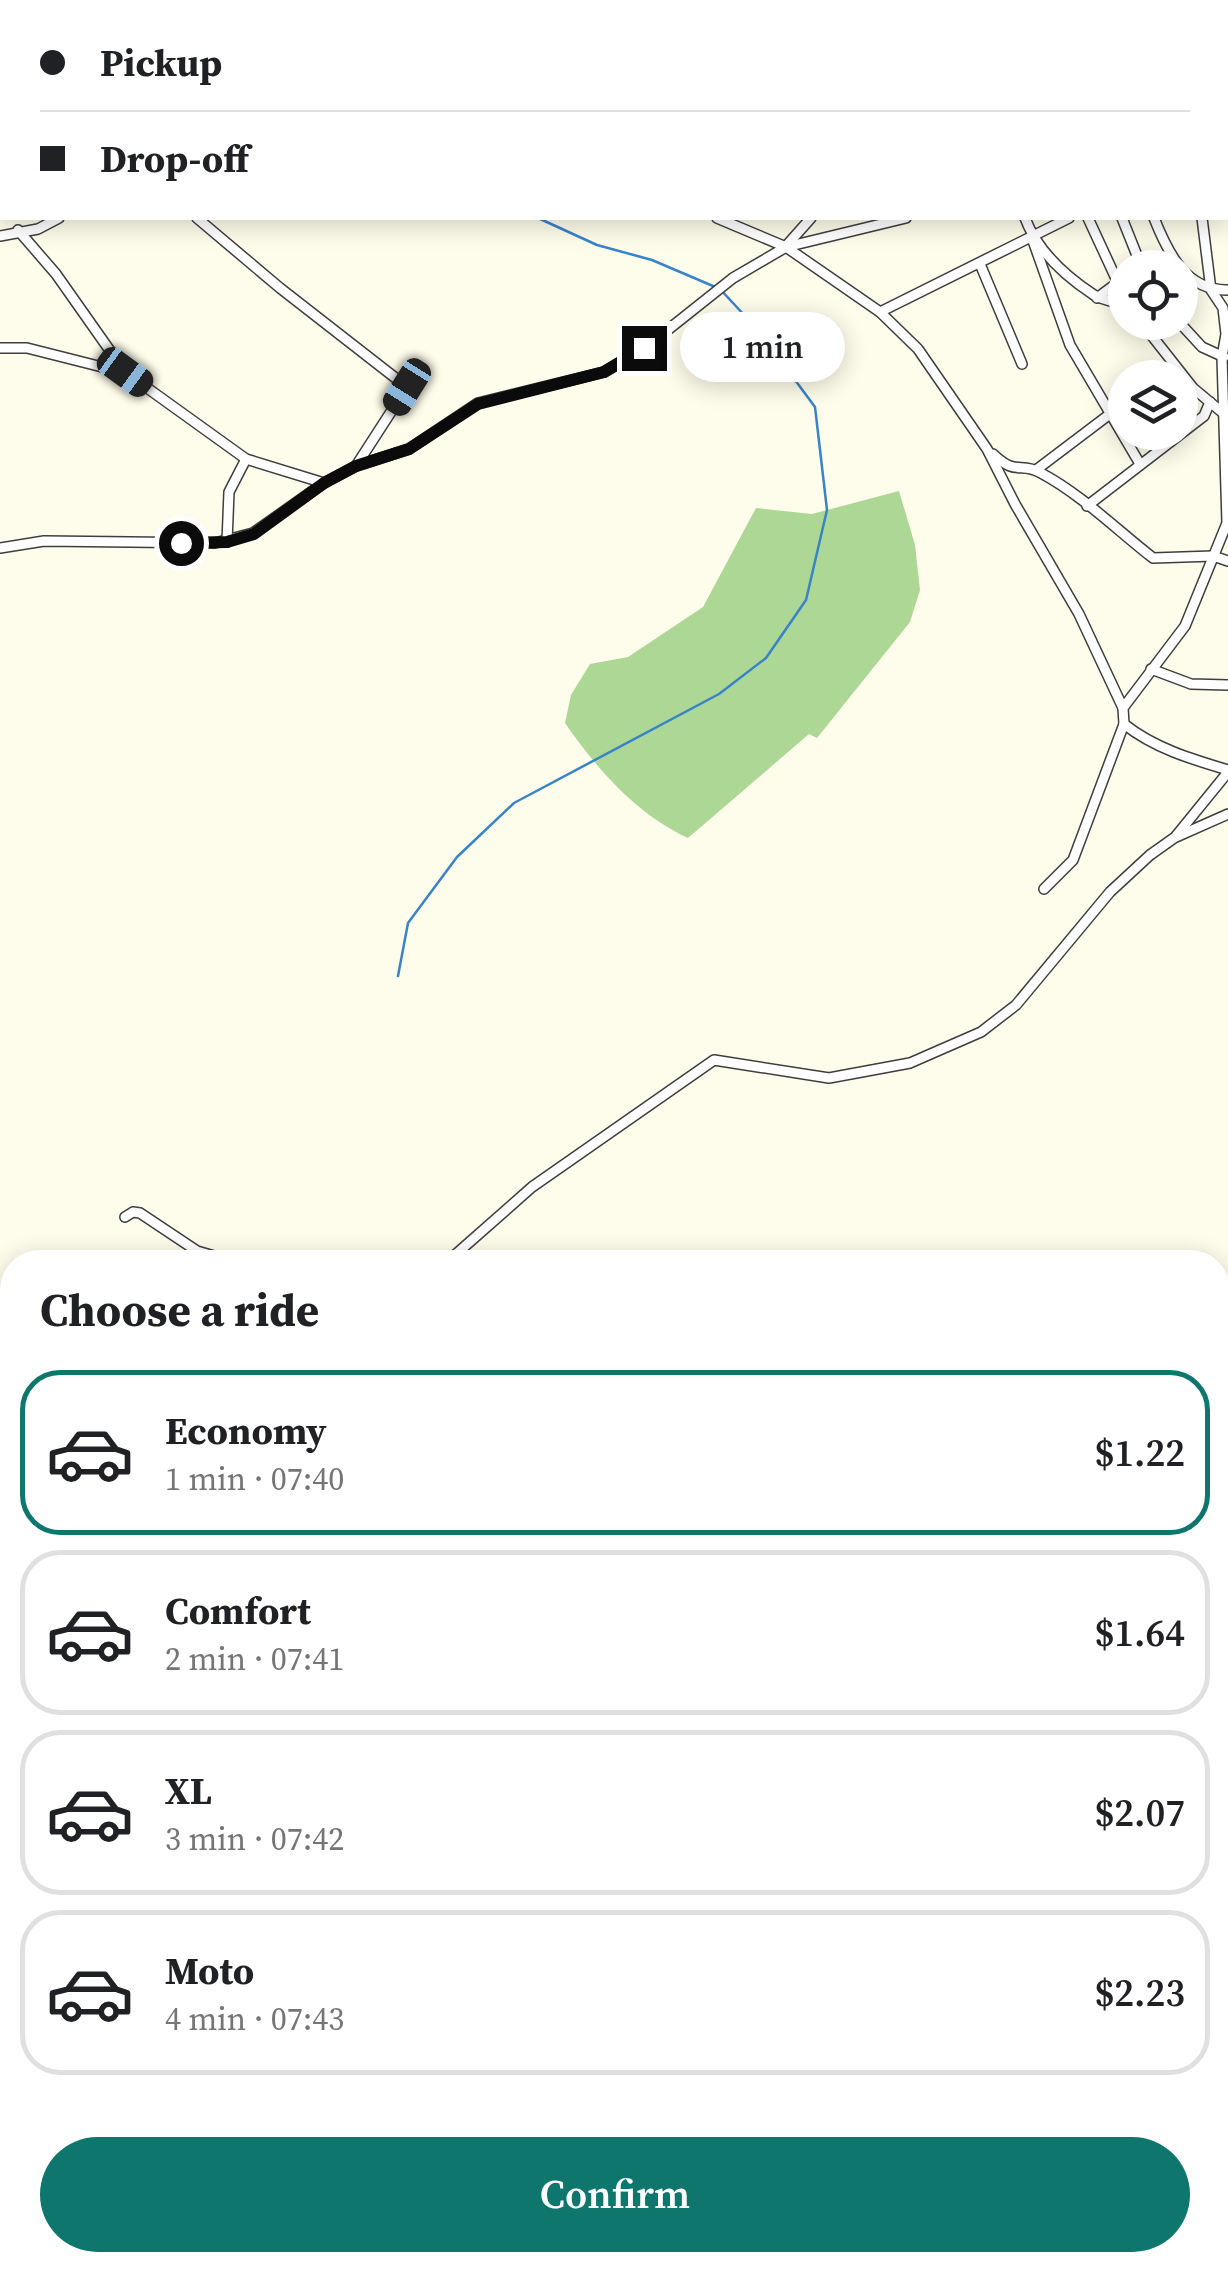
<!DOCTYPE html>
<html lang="en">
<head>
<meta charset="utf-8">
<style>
  :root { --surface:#fff; --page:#f6f6f6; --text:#202124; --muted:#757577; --line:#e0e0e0; --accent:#0f766e }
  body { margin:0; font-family:"Source Serif 4",serif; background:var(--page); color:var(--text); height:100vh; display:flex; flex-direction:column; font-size:38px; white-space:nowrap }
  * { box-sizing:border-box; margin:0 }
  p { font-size:32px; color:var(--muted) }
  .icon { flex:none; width:55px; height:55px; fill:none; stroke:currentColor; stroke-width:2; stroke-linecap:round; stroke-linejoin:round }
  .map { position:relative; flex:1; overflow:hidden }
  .details { position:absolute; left:0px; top:1250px; width:1230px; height:1022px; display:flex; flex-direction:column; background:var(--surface); border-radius:40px 40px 0 0; box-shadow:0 5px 25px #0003 }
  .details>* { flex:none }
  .top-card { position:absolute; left:0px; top:0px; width:1230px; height:220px; box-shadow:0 5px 25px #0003; display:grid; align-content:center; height:220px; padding:0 40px; background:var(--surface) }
  .controls { position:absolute; left:1108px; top:250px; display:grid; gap:20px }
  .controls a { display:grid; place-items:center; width:90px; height:90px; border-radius:50%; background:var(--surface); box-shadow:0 5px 25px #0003; font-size:50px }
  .end { position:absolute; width:45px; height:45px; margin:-22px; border:12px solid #0b0b0b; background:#fff; box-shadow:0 0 0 5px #fff }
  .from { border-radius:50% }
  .bubble { position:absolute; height:70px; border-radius:35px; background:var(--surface); box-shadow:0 5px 25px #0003; font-size:32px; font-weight:600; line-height:70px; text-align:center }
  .car { position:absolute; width:30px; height:60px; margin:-30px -15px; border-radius:12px; box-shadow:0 0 8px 2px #0007; background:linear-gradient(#222 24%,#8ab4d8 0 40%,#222 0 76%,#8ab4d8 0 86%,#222 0) }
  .top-card b { display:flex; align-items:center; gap:35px; height:95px; font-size:38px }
  .top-card b+b { border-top:2px solid var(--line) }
  .top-card i { width:25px; height:25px; background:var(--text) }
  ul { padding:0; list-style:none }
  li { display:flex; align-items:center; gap:30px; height:165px; margin:0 20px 15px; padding:0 20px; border:5px solid var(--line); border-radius:40px }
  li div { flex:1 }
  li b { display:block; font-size:38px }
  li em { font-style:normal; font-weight:600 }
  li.selected { border-color:var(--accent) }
  li>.icon { width:90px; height:90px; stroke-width:1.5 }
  h2 { padding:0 40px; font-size:45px; line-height:120px }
  .action { display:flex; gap:20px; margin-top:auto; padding:20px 40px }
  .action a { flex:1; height:115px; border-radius:60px; background:var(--accent); color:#fff; font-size:40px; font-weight:600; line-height:115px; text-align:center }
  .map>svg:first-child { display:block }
</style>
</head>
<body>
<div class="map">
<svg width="1228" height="2271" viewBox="0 0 1228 2271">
  <rect width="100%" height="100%" fill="#fefcea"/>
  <path fill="#add795" d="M899,491L915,545L920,590L910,622L817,738L809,734L688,838C636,814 597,769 565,723L571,695L590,664L628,657L703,607L756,508L812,514Z"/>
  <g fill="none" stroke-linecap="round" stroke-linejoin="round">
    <g stroke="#3983c9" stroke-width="2.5">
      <path d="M211,0V2"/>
      <path d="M398,976L408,923L457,857L514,803L719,694L766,658L806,600L827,510L815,407L758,330L720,289L652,260L597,245L538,218"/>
      <path d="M521,2271L531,2260"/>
    </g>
    <defs>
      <g id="minor">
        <path d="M519,0L520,2"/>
        <path d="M988,0L992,2"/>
        <path d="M279,2L282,0"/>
        <path d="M627,2V0"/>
        <path d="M893,2L894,0"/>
        <path d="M1010,2L1013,0"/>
        <path d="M1110,2L1113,0"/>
        <path d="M1217,2L1220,0"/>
        <path d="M197,218L280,288L407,387L356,466"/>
        <path d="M717,218L786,247L880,312L918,349L987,449L1015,504L1079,614L1123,708"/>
        <path d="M1025,218C1037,250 1065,276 1094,295C1103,300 1115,302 1125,305"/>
        <path d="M1088,218L1125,298"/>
        <path d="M1122,218L1142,268"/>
        <path d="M1154,218C1168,253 1186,291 1228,290"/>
        <path d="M18,230L56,274L125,372L246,459L324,483"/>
        <path d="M0,236L38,229L59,218"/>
        <path d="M1032,238L1070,345L1140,464"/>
        <path d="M787,245L811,218"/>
        <path d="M980,264L1022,364"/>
        <path d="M1097,298L1125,277"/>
        <path d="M880,312L1069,218"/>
        <path d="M1141,322L1193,388L1223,413"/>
        <path d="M1179,322L1202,347L1224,357"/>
        <path d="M0,348H27L122,372"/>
        <path d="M993,454C1017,477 1020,461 1041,473C1082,495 1117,530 1153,558L1213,556L1228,561"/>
        <path d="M1036,470L1110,414"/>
        <path d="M1087,506L1204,416L1210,402"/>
        <path d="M227,542L229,492L246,459"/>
        <path d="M0,548L44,541L215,543L253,533L324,483L356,466L409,449L478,403L604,372L645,348L733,278L786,247L906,218"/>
        <path d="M1151,669L1191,684L1228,685"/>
        <path d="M1124,724C1154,748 1191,759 1228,770"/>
        <path d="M1176,836L1228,772"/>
        <path d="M1044,889L1073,860L1124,724L1123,708L1185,626L1227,523L1222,357L1226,334L1223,308L1211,290L1202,218"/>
        <path d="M125,1217L133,1212L140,1213L197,1251L235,1262"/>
        <path d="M447,1262L532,1187L714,1060L829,1078L910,1063L981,1032L1016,1005L1110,892L1150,855L1174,838L1228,814"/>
        <path d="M1218,1563L1228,1570"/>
        <path d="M0,1827L12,1838"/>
        <path d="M0,1869L12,1853"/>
        <path d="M0,1999L12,1984"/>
        <path d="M0,2145L12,2151"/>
        <path d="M0,2255L31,2271"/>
        <path d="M237,2260L264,2271"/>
        <path d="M97,2271L103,2260"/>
        <path d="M544,2271L548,2260"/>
      </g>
      <g id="secondary">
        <path d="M0,2060L12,2065"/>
        <path d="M898,2260L933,2271"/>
      </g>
    </defs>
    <use href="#minor" stroke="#3e3e3e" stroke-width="12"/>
    <use href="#secondary" stroke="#2d2d2d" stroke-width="18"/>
    <use href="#minor" stroke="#fff" stroke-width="9"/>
    <use href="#secondary" stroke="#fdfba6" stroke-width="14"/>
  </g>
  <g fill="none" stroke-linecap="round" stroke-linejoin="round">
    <path stroke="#0b0b0b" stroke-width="12" d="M181,543L227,542L254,534L324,483L356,466L409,449L478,404L604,372L644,348"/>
  </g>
</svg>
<div class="controls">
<a><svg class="icon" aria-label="locate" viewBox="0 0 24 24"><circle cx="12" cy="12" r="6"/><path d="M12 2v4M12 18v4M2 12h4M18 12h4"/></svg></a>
<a><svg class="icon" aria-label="layers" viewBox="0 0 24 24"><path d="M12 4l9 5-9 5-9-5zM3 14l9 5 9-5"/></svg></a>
</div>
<i class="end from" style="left:181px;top:543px"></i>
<i class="end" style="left:644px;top:348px"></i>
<div class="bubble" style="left:680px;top:312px;width:165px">1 min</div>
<i class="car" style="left:125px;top:372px;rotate:126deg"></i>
<i class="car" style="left:407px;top:387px;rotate:212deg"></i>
<div class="top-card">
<b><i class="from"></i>Pickup</b>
<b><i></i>Drop-off</b>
</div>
<section class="details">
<h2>Choose a ride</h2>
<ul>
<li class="selected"><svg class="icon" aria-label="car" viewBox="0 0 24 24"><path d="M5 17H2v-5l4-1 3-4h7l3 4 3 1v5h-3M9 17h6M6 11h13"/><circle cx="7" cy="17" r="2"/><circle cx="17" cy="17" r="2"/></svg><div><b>Economy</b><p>1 min · 07:40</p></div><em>$1.22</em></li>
<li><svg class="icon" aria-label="car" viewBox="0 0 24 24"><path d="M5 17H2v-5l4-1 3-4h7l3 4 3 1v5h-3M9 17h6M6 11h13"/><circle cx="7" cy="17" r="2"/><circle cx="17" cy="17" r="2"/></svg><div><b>Comfort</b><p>2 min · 07:41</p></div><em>$1.64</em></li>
<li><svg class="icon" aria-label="car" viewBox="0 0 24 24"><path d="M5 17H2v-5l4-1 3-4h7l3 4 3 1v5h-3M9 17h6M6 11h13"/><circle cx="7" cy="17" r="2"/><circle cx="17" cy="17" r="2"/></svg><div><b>XL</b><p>3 min · 07:42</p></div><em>$2.07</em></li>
<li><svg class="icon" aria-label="car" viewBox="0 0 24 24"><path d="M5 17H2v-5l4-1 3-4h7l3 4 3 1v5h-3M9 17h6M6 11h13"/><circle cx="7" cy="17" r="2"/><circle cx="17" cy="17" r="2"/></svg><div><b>Moto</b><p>4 min · 07:43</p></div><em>$2.23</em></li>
</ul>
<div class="action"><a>Confirm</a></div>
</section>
</div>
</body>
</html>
